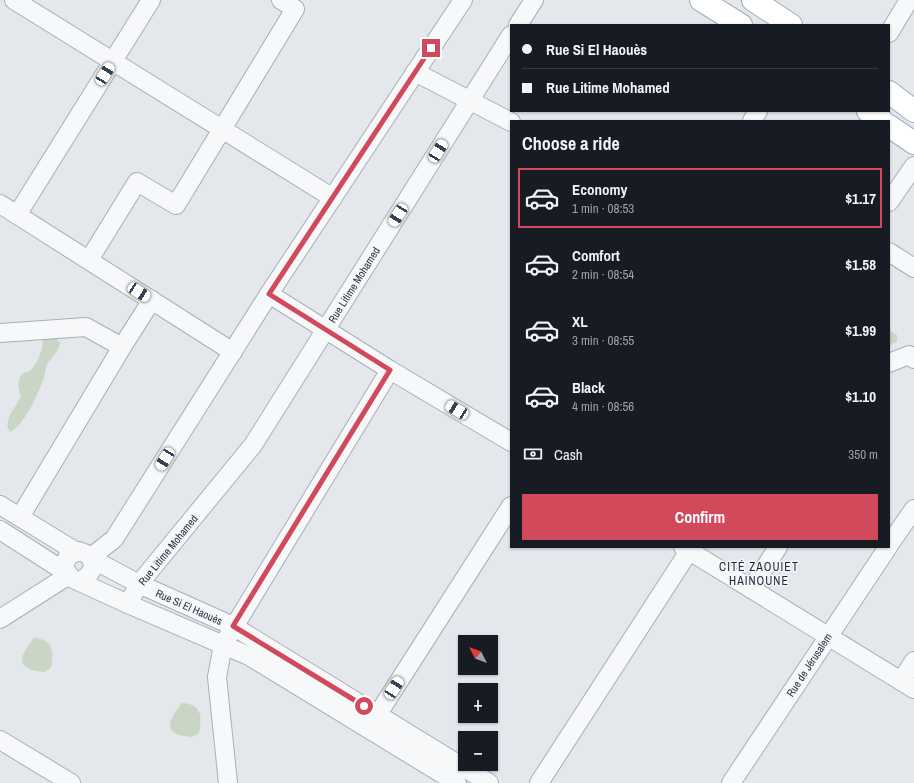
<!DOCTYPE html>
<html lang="en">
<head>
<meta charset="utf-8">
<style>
  :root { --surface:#171b24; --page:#20242c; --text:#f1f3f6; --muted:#9ea1a6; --line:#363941; --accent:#d1495b }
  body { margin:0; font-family:"Archivo Narrow",sans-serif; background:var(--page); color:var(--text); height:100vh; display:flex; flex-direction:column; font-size:15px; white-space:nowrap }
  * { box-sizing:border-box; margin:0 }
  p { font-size:13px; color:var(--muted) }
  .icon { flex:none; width:22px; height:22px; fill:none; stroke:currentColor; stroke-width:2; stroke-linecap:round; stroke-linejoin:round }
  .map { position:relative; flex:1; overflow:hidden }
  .details { position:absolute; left:510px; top:120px; width:380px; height:428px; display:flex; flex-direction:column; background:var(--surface); border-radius:0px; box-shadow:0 1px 3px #0004 }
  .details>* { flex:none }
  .guide { position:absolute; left:510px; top:24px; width:380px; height:88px; border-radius:0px; box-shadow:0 1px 3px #0004; display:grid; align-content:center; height:88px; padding:0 12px; background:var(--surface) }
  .needle { width:26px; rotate:312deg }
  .buttons { position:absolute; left:458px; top:635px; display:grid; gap:8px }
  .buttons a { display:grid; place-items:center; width:40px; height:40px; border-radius:0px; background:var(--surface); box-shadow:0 1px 3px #0004; font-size:20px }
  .end { position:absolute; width:18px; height:18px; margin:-9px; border:5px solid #d1495b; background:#fff; box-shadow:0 0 0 2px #fff }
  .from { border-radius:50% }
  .car { position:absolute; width:12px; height:24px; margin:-12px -6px; border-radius:5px; box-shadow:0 0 3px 1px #0007; background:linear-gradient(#fff 24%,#345 0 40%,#fff 0 76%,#345 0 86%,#fff 0) }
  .guide b { display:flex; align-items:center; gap:14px; height:38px; font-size:15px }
  .guide b+b { border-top:1px solid var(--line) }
  .guide i { width:10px; height:10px; background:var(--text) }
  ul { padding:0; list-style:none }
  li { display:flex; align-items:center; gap:12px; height:60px; margin:0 8px 6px; padding:0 4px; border:2px solid transparent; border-radius:0px }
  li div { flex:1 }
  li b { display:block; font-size:15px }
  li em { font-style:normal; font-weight:800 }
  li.active { border-color:var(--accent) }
  li>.icon { width:36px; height:36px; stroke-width:1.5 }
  h2 { padding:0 12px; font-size:18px; line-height:48px }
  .pay { display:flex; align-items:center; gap:10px; height:44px; padding:0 12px; font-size:15px }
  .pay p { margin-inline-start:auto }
  .action { display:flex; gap:8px; margin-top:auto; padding:8px 12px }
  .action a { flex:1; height:46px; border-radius:0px; background:var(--accent); color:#fff; font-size:16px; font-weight:800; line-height:46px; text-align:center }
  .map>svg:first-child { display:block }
</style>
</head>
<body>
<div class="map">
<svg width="914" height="783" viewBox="0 0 914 783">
  <rect width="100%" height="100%" fill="#e4e7ec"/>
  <g fill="#c9d6c5">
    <path d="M889,330L897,335V342L889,345Z"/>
    <path d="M44,336L55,337L60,343C58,354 50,358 46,367C45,371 45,376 43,380C38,394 24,426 10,432C2,420 16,408 21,396C18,389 16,378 24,373C26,372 28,372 30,371C34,367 40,357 41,351C43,346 42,342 44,336Z"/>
    <path d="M34,638C53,639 54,652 51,668L44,672C14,669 19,657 34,638Z"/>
    <path d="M182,703C202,704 202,716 199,733L192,737C162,735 167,722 182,703Z"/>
  </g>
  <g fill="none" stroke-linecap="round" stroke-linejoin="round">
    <defs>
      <g id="minor">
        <path d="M14,0L333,198"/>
        <path d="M518,25L534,0"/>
        <path d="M889,33L909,0"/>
        <path d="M415,72L511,122"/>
        <path d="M752,121L758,111"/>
        <path d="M889,202L914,166"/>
        <path d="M0,204L233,352"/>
        <path d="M17,215L151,0"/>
        <path d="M889,252L914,268"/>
        <path d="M89,260L137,182L176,205L295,9L281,0"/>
        <path d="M269,294L390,370L511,442"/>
        <path d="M0,333L86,327L122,347"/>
        <path d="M889,363L909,355L914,359"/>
        <path d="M0,505L75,551"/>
        <path d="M20,517L122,347L152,300"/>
        <path d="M0,530L67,573"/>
        <path d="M889,545L914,509"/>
        <path d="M683,547L914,689"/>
        <path d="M91,557L114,539L269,294L463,0"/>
        <path d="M92,559L139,584L233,626L489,783"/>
        <path d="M80,581L88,576L94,566L89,555L79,551L68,556L65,564V569L71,578L128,604L249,656L457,783"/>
        <path d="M751,589L778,547"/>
        <path d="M128,604L139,584L253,445L511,35"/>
        <path d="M0,619L69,575"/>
        <path d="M901,681L914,661"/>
        <path d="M378,714L511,506"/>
        <path d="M0,740L71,783"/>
        <path d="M228,783L217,677L223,645L390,370"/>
        <path d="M539,783L689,551"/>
        <path d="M731,783L888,547"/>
      </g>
      <g id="major">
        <path d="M701,0L741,25"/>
        <path d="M753,0L791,25"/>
        <path d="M889,92L914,111"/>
        <path d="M868,111L882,121"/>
        <path d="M889,126L914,143"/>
      </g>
    </defs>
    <use href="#minor" stroke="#a9aeb7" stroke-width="20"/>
    <use href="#major" stroke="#a3abb8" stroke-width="24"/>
    <use href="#minor" stroke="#f7f8fa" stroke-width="18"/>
    <use href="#major" stroke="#fff" stroke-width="22"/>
  </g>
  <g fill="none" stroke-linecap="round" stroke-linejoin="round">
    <path stroke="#d1495b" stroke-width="5" d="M364,706L233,626L390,370L269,294L431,48"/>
  </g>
  <g text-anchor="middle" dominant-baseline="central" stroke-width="3" stroke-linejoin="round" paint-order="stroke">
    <g font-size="11" fill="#2b3445" stroke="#f4f6f9">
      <text transform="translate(354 285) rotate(-58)">Rue Litime Mohamed</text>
      <text transform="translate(168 550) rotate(-51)">Rue Litime Mohamed</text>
      <text transform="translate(189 607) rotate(24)">Rue Si El Haouès</text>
      <text transform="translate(809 665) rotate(-57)">Rue de Jérusalem</text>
    </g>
    <g font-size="12" letter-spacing="1" fill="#1d2536" stroke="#f4f6f9">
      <text x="759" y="567">CITÉ ZAOUIET<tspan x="759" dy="14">HAINOUNE</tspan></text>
    </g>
  </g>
</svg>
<div class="buttons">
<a><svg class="needle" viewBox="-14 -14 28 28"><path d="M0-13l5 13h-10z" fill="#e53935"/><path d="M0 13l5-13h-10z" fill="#9ea1a6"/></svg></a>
<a>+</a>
<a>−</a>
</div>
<i class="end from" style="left:364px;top:706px"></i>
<i class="end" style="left:431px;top:48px"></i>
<i class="car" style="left:105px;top:74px;rotate:32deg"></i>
<i class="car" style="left:438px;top:151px;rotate:32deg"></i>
<i class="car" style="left:398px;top:215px;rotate:212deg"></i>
<i class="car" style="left:139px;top:292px;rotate:123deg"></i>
<i class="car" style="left:457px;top:410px;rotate:301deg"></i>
<i class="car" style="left:165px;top:459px;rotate:212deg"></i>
<i class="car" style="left:394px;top:688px;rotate:33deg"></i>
<div class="guide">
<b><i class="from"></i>Rue Si El Haouès</b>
<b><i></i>Rue Litime Mohamed</b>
</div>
<section class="details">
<h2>Choose a ride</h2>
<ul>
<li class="active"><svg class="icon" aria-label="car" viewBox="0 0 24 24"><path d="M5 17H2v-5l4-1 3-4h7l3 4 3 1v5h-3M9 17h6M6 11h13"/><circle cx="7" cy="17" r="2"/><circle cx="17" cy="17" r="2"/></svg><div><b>Economy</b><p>1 min · 08:53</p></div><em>$1.17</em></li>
<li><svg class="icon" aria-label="car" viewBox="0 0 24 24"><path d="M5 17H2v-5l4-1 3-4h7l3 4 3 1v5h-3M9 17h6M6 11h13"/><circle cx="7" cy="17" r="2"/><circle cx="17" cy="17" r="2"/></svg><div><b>Comfort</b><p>2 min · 08:54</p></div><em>$1.58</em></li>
<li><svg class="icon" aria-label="car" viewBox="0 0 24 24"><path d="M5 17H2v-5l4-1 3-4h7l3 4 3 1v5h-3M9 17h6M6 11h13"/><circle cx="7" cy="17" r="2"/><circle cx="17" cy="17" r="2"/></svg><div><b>XL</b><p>3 min · 08:55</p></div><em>$1.99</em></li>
<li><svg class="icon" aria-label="car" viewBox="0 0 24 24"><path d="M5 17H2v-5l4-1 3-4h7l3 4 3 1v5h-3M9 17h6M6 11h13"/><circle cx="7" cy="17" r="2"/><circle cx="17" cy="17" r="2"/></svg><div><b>Black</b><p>4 min · 08:56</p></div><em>$1.10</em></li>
</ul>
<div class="pay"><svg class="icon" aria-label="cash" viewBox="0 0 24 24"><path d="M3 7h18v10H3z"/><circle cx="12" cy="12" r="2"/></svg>Cash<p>350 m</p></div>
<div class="action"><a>Confirm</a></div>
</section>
</div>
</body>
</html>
